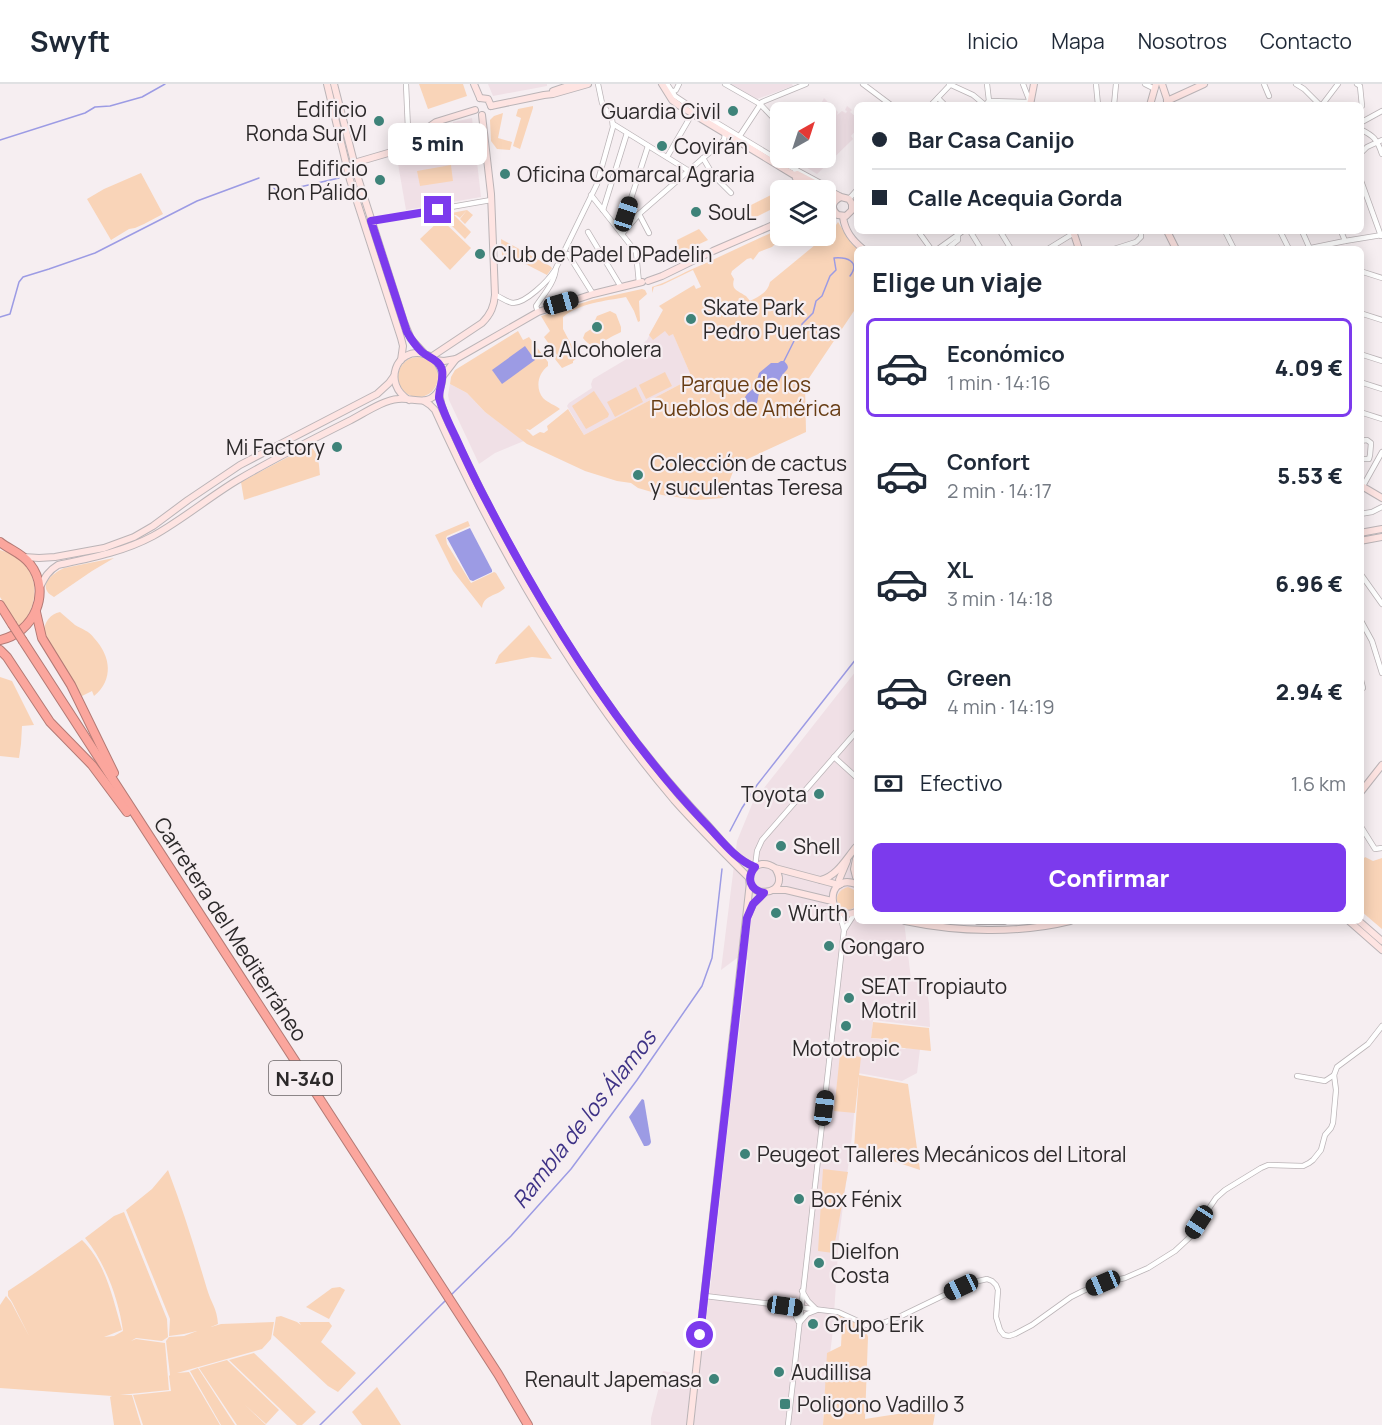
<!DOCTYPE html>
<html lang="es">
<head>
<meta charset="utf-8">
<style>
  :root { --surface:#fff; --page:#f6f6f7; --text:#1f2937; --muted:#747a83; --line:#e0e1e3; --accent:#7c3aed }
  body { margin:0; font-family:Manrope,sans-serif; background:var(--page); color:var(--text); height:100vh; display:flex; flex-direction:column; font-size:22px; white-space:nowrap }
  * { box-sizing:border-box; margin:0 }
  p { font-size:20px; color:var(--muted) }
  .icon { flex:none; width:33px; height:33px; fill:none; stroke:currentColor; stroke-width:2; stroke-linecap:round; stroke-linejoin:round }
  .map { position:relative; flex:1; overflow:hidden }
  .drawer { position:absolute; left:854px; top:162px; width:510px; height:678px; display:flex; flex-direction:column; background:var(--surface); border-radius:9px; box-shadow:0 3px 15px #0003 }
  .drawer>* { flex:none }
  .guide { position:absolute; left:854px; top:18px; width:510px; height:132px; border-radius:9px; box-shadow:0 3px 15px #0003; display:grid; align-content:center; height:132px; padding:0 18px; background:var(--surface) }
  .needle { width:39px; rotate:39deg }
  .buttons { position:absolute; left:770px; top:18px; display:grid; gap:12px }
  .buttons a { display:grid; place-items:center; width:66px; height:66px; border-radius:9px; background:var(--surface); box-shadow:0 3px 15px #0003; font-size:30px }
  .end { position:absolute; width:27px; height:27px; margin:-14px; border:8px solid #7c3aed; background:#fff; box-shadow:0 0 0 3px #fff }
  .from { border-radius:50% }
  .bubble { position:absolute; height:42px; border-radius:9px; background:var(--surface); box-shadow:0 3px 15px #0003; font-size:20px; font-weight:800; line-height:42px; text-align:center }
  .car { position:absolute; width:18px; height:36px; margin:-18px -9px; border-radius:8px; box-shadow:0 0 4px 2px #0007; background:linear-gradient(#222 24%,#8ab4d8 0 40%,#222 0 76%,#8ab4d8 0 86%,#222 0) }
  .guide b { display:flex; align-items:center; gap:21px; height:57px; font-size:22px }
  .guide b+b { border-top:2px solid var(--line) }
  .guide i { width:15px; height:15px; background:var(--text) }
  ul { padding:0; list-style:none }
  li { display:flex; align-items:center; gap:18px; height:99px; margin:0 12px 9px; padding:0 6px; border:3px solid transparent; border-radius:9px }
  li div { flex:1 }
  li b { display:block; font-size:22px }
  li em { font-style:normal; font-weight:800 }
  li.selected { border-color:var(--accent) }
  li>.icon { width:54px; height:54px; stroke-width:1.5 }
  h2 { padding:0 18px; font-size:27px; line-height:72px }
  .pay { display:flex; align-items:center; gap:15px; height:66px; padding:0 18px; font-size:22px }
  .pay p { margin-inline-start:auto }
  .cta { display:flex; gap:12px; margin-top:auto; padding:12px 18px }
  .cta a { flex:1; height:69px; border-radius:9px; background:var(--accent); color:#fff; font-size:24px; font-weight:800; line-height:69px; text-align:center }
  header { display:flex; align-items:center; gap:36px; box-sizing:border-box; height:84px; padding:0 30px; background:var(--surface); border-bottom:2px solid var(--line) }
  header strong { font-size:28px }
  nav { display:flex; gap:33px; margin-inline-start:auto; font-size:21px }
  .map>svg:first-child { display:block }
</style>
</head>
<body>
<header>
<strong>Swyft</strong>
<nav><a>Inicio</a><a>Mapa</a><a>Nosotros</a><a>Contacto</a></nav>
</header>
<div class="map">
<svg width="1382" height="1341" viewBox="0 0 1382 1341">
  <rect width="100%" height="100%" fill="#f6eef1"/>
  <g fill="#f0e0e6">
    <path d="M488,0H547V2L493,12Z"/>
    <path d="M731,0H792L793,2L757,15Z"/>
    <path d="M824,14L838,28L837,31L842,27L846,29L847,27L845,26L847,22L852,26L850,28L856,33V46L851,52L853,55L817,90L801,80L797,74H825V28H808L812,26L815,28L824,19L822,18Z"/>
    <path d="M472,34L481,113L406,126L397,74L401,71H406L405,68L442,42L447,40L448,43L453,42V38Z"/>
    <path d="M663,226L692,294L584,351L567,322L569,319L592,304L591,300L593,295L625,276L647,256Z"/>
    <path d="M450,300L467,309L485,328L524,357L495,369L479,380L449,316L448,311Z"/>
    <path d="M856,587V837H904L911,895H925L929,919L930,943L873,936L871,954L884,956L885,963L905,965L906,964L920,965L917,989L902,997L858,989L852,1052L839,1153L833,1246L823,1325V1341H651V1334L663,1287L698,1293L710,1206L731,1014L748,876L737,874L721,886L737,757L753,718Z"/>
  </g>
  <g fill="#f9d4b8">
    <path d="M419,0H463L467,12L428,25Z"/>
    <path d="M533,22V24L520,65L513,62L521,34L516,32L518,25Z"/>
    <path d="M503,29L498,54L512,58L510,66L497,65L491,57L490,36L494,32Z"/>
    <path d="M451,81L453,97L420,102L417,87Z"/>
    <path d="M141,89L163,130L144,140L135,144L129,145L111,156L87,115L104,105Z"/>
    <path d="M771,111L780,121L752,135L749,122Z"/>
    <path d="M467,126L473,131L465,140L460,135L467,126L460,134L456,131H454L471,148L465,155L441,131Z"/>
    <path d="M441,135L471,164L450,186L420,155Z"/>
    <path d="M838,138L851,159L859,165H856V224L805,300L806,348L741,378L734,385L723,414L697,416L662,411L638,404L631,399L617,397L585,387L527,360L485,328L467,309L450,300L451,293L455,286L518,247L523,256L529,253L548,278V282C538,289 535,304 543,314C548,319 555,321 560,325L530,346L526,345L533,352L540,348L544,349L548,346L547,342L568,325L584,351L692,294L673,250L669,252L665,247L653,256L649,251L663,226L659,222L694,201L696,205L701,203L693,186L662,201L654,203L652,209V203C665,199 677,192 690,186C720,173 750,158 780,145V152H790L779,156L772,163L759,168L753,176L751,174L747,175L732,187L731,190L734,195C731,206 737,206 744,211C747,212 748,215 750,217C760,212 768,208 770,198L832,147Z"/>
    <path d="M699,145L708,156L680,169L678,165L677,156Z"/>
    <path d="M501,155L550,182L552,184L547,191L508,171L506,174L502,171Z"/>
    <path d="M642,205L645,206L647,210L639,217L640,237L638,238L634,227L626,213C605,217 580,219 563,233V245L574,266L576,275L573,277V279L562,284L555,275L557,271L544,253L550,247L541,232L592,216Z"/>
    <path d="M610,227L616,230L621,243V248C618,250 614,251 611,253C600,259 594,268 583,254L585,249L591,245L597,232Z"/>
    <circle cx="418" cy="293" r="20"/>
    <path d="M665,288L672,302L646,315L639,301Z"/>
    <path d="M636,303L643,318L615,333L607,318Z"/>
    <path d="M594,307L609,330L608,333L586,345L572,322Z"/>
    <path d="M309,362C319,367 319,381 320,391L244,416L241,398Z"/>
    <path d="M468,437L470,442L447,452L446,454L447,460L471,499L494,488L496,489L505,504C496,513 484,510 482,524L453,487L435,451Z"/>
    <path d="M0,466C38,476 45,516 19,543L0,513Z"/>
    <path d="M114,474L92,487L54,513C36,503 51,490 64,484Z"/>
    <path d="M60,528C65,532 70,537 75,541C82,545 89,547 94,554C111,572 114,596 94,612L92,607L82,612L43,547C46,537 50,530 60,528Z"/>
    <path d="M529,541L552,575L532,573L495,580L499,571Z"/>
    <path d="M0,593L12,597L34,641L22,642L21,660L19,674L0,672Z"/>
    <path d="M1365,773L1373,777L1382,774V845L1361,827V778Z"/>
    <path d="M848,803L856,807V822L850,826C834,824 832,808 848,803Z"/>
    <path d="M873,938L929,944L931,967L886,962L885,955L871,954Z"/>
    <path d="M840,970L861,973L855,1029L834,1027Z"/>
    <path d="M859,991L908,1000L920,1086L854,1064Z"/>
    <path d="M823,1085L848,1088L833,1169L818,1167Z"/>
    <path d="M168,1086C183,1125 195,1165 207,1205C211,1219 217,1224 218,1240L211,1243L221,1240L274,1238L271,1255L262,1265L177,1289L189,1288L220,1341H143L133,1311L171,1307L169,1292L170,1291L166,1257L169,1253L184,1252L197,1247L184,1250L169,1252L170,1235L126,1126L152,1105Z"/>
    <path d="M124,1128L167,1235L168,1253L162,1257L136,1254L131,1257L136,1255L165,1259L169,1306L120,1311H132L141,1341H114L110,1313L112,1312L0,1304V1221L6,1212L11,1218L29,1252L12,1218L8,1212V1207L32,1191L82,1156C106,1179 113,1215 122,1246L104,1253L114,1252L123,1247C119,1216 105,1178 85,1154L114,1132Z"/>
    <path d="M340,1203L345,1206L329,1235L306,1223L332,1204Z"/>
    <path d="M833,1230C847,1233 864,1238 868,1253L865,1335L936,1324L933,1341H823L827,1269L841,1262L842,1242L833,1232Z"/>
    <path d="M281,1232L297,1238L301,1241L299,1238H329L332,1242L321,1258L356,1289L338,1308L328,1302L273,1251L276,1233Z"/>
    <path d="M254,1269L316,1328L302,1341H297L229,1276Z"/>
    <path d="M227,1276L279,1326L266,1340L244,1320L266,1341H237L199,1284Z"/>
    <path d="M198,1284L235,1341H221L190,1287Z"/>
    <path d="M377,1303L401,1341H362L352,1328Z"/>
  </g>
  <g fill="#9c9be4">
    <path d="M525,262L535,276L502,300L492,286Z"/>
    <path d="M781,277H784C792,285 786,285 781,293C778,298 781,298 775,301C770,303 765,302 761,307C757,311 759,316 756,321L749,322L745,313L747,310L755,303L759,289L771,279H778Z"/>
    <path d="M470,444L492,486V488L473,497L470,496L447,454Z"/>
    <path d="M642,1015L644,1016L651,1058C650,1062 647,1062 644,1062L629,1033Z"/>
  </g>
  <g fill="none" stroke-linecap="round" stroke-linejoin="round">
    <g stroke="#9c9be4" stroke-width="1.5">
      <path d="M0,56L85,29L95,23L110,22L142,13L165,0"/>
      <path d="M269,99L278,108L339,94"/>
      <path d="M0,233L10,230L19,198L23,193L49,185L95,169L197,117L259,94"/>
      <path d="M784,277L794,257L802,251V240L813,229L816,217L822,212L830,192L836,186L834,174C846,173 861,177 850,192"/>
      <path d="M730,747L742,724L757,701L856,575"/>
      <path d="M451,1211L511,1152L571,1085L637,996L702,902L712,874L722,785"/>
      <path d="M320,1341L446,1216"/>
    </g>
    <defs>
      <g id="street">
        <path d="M406,0L408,45L412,55"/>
        <path d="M667,0L675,12L702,30L787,81L828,103"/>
        <path d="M725,0L760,20L780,41"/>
        <path d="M863,0L891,21"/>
        <path d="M949,0L973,11L985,21"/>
        <path d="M987,0L989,17"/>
        <path d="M1096,0L1098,21"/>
        <path d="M1145,0L1155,5"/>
        <path d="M1264,0L1269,12"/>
        <path d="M1296,0L1304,5L1320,21"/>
        <path d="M1357,0L1360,2L1362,22L1360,23"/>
        <path d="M672,8L676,6L679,0"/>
        <path d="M938,14L945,21"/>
        <path d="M931,21L950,1"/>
        <path d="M985,21L989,17L1030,18L1023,0"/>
        <path d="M1114,21L1116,0"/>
        <path d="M1322,21L1338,0"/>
        <path d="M1360,39L1382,27"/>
        <path d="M613,40L689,87"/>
        <path d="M1360,45C1374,52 1377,55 1382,70"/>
        <path d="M739,53L762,18L806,0"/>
        <path d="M1360,70L1367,63L1382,56"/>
        <path d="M667,73L692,30"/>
        <path d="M703,74L713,91L731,109"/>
        <path d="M793,74L796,84L795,88"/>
        <path d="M1360,94L1381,152"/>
        <path d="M591,111L636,168L639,199"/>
        <path d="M849,115L856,107"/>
        <path d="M603,126L627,49"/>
        <path d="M639,130L649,149"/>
        <path d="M371,137L491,116"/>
        <path d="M623,147L626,130L648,62"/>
        <path d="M918,147L931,165"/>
        <path d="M970,147L981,165"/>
        <path d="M1000,147L1011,165"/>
        <path d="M1225,147L1234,165"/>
        <path d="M1280,147L1289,165"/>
        <path d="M1302,147L1310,165"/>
        <path d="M1341,147L1345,157"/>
        <path d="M588,148L621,203"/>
        <path d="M622,150L639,130L724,56L725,50"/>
        <path d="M938,165L963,147"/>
        <path d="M947,165L958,156V150"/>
        <path d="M1048,165L1074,149"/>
        <path d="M1114,165L1136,158L1141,153V147"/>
        <path d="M1306,165L1345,157L1382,151"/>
        <path d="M568,170L593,210"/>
        <path d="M1360,187L1382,194"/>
        <path d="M495,211C501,213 506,218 513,219C526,219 548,197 555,186"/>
        <path d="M538,228L536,222C544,210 555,198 556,184L597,100L613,43L612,35L602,19L598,0"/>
        <path d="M1360,229L1382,236"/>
        <path d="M1360,270L1382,277"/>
        <path d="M1360,298L1382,305"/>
        <path d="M1360,328L1382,335"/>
        <path d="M1360,357L1367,356L1371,359L1370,371L1369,375H1360"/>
        <path d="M1363,402L1382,368"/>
        <path d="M1360,430L1372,428L1382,423"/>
        <path d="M1360,489L1382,520"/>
        <path d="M1360,535L1372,557L1382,589"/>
        <path d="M1360,592L1363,604L1360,605"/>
        <path d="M834,673L856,693"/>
        <path d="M1360,741L1375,765L1382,764"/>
        <path d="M755,783L757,767L762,756L856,648"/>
        <path d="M844,846L855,829"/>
        <path d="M1297,992L1325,997L1334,991"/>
        <path d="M705,1212L838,1228L869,1242H875L899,1233L961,1203L974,1198L987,1195L992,1197L996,1201L998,1206L996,1233L1000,1246L1004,1251L1009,1252L1015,1250L1032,1241L1071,1213L1083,1207L1103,1199L1125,1194L1148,1184L1175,1167L1189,1154L1216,1114L1225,1106L1261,1084L1268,1081L1303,1082L1309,1079L1313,1076L1321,1066L1325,1051L1331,1044L1333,1039L1336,1006L1334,991L1337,983L1368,960L1382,942"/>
        <path d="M787,1223L794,1228L798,1237"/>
        <path d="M800,1238L807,1230L817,1226L808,1217L802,1207"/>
        <path d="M788,1341L844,846L839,828"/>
      </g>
      <g id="secondary">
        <path d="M327,0L350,96L401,254L403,262L401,276"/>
        <path d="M334,0L358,94L404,238L411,255L424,269"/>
        <path d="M474,0L480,14"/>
        <path d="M662,0L672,16L680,22L789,88L794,91L797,90L841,113L849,115L852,120V126L846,132L838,131C830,125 832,117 841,113"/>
        <path d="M1162,0L1169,21"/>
        <path d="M553,7L574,0"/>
        <path d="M480,14L488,15L491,22"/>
        <path d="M1167,17L1204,0"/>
        <path d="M1030,21L1034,0"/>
        <path d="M1150,21L1156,0"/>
        <path d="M491,22L544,11L553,10L588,0"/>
        <path d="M354,79L395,67L436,38L475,26"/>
        <path d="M796,94L815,106"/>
        <path d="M843,133C845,147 852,156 863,165"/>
        <path d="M1073,147L1079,165"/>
        <path d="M1167,147L1176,165"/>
        <path d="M648,197L662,192L713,167L780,138"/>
        <path d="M431,273L482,239C491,230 494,222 495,211L491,110L482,31"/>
        <path d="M435,276L444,277L456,275L538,228L593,210L642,198"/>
        <path d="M443,292L456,275"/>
        <path d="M439,307C440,328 458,359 467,378C529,506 607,635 705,738C720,754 734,775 755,783"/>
        <path d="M424,317L430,321L435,326C498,466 575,599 674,716C698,743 724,769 749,794"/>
        <path d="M1360,401L1382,414"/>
        <path d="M1360,449L1382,445"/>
        <path d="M1360,457L1382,453"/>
        <path d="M24,473L39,474L55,473L104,464L134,453L153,442L188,416L240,381L377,310L389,299L394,292"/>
        <path d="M40,503C45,493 48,487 58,481C91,474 123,468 153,452C182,436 208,414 236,397C273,375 311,356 349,337C363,330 383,316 398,315C414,313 428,324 439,306C447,292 439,273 424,270C396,263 382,300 409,316"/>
        <path d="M1360,709L1382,681"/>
        <path d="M856,775L854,785L856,793"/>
        <path d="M775,784C794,814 739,816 751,788C756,778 767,778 775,784L839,801"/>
        <path d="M821,796C837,792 846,775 856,763"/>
        <path d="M841,800L839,796L847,777"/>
        <path d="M856,800C825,788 825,840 856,828"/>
        <path d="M773,806H786L832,817"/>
        <path d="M748,831L753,820L764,809"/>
        <path d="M905,837C958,848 1017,850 1070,837"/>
        <path d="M978,837H1004"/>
        <path d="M1349,837L1382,866"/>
        <path d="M1359,837L1382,857"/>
        <path d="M690,1341L750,798"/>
      </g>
      <g id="highway">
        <path d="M0,458C10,466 22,469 30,480C52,508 34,549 0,556"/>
        <path d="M0,521L12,540"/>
        <path d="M36,528L42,554L71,601L114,689"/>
        <path d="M23,557L498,1290L528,1341"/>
        <path d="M0,566L7,573L50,638L92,681L127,728"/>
      </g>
    </defs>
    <use href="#street" stroke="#bbb4b7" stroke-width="6"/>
    <use href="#secondary" stroke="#bbb4b7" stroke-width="8"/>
    <use href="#highway" stroke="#b37a75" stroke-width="10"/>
    <use href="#street" stroke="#fff" stroke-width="4.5"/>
    <use href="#secondary" stroke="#fee4e2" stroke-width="6"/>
    <use href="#highway" stroke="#fba69d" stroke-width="8"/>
    <defs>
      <path id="highway-bridge" d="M12,540L23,557"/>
    </defs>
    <use href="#highway-bridge" stroke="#b37a75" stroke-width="10" stroke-linecap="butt"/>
    <use href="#highway-bridge" stroke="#fba69d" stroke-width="8"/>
  </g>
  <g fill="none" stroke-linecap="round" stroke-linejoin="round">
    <path stroke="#7c3aed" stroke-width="8" d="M438,126L371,137L407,248C411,255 415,261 421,267C428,274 439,275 442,286C444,296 439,305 439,314C443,327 449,340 455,352C465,374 475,396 487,418C546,532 616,645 704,738C720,754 734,775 755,783C746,794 750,806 764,809L753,820L747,834L700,1251"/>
  </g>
  <g fill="#3e8379" stroke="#f6eef1" stroke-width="2">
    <circle cx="733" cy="27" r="6"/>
    <circle cx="379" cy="37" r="6"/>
    <circle cx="662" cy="62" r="6"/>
    <circle cx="505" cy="90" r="6"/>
    <circle cx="380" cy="96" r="6"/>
    <circle cx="696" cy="128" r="6"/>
    <circle cx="480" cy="170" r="6"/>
    <circle cx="691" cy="235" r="6"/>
    <circle cx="597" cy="243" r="6"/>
    <circle cx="337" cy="363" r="6"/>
    <circle cx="638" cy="391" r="6"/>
    <circle cx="819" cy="710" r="6"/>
    <circle cx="781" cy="762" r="6"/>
    <circle cx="776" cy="829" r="6"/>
    <circle cx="829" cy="862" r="6"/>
    <circle cx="849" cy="914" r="6"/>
    <circle cx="846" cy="942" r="6"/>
    <circle cx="745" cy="1070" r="6"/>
    <circle cx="799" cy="1115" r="6"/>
    <circle cx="819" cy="1179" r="6"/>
    <circle cx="813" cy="1240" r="6"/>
    <circle cx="779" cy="1288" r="6"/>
    <circle cx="714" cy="1295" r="6"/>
    <rect x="779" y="1314" width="12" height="12" rx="3"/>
  </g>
  <g text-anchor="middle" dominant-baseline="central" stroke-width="4.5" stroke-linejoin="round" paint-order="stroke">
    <rect fill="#f6eef1" stroke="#696466" stroke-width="1.5" x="269" y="977" width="72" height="34" rx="4.5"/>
    <g font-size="20" font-weight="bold" fill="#2c292a">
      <text x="305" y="994">N-340</text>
    </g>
    <g font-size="21" fill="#2c292a" stroke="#f6eef1" text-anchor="start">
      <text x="367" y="25" text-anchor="end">Edificio<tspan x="367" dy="24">Ronda Sur VI</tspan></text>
      <text x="721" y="27" text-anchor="end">Guardia Civil</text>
      <text x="674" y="62">Covirán</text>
      <text x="368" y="84" text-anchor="end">Edificio<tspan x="368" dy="24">Ron Pálido</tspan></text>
      <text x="517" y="90">Oficina Comarcal Agraria</text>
      <text x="708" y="128">SouL</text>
      <text x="492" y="170">Club de Padel DPadelin</text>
      <text x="703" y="223">Skate Park<tspan x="703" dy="24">Pedro Puertas</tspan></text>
      <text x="597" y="265" text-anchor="middle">La Alcoholera</text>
      <text x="325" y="363" text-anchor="end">Mi Factory</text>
      <text x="650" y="379">Colección de cactus<tspan x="650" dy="24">y suculentas Teresa</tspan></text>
      <text x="807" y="710" text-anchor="end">Toyota</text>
      <text x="793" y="762">Shell</text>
      <text x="788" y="829">Würth</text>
      <text x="841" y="862">Gongaro</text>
      <text x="861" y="902">SEAT Tropiauto<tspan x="861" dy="24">Motril</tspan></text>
      <text x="846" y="964" text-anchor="middle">Mototropic</text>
      <text x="757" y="1070">Peugeot Talleres Mecánicos del Litoral</text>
      <text x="811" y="1115">Box Fénix</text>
      <text x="831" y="1167">Dielfon<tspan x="831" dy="24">Costa</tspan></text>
      <text x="825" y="1240">Grupo Erik</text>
      <text x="791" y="1288">Audillisa</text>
      <text x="702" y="1295" text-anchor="end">Renault Japemasa</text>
      <text x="797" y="1320">Poligono Vadillo 3</text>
    </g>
    <g font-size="21" fill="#673c13" stroke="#f6eef1">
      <text x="746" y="300">Parque de los<tspan x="746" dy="24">Pueblos de América</tspan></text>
    </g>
    <g font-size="21" fill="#2c292a" stroke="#f6eef1">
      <text transform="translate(231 845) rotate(57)">Carretera del Mediterráneo</text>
    </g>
    <g font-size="22" font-style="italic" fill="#3e3286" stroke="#f6eef1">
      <text transform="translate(584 1035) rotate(-52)">Rambla de los Álamos</text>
    </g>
  </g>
</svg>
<div class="buttons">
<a><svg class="needle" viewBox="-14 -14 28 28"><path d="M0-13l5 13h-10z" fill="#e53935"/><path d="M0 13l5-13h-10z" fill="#747a83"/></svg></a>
<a><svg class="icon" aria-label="layers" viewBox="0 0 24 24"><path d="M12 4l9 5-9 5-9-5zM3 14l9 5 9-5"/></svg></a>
</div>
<i class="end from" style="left:700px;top:1251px"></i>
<i class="end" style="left:438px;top:126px"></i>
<div class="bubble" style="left:388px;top:39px;width:99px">5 min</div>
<i class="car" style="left:626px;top:130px;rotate:18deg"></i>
<i class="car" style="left:561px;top:219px;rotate:74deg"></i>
<i class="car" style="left:824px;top:1024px;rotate:7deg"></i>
<i class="car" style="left:1199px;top:1138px;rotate:213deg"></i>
<i class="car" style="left:1103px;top:1199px;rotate:247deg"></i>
<i class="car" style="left:961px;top:1203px;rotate:245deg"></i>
<i class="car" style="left:785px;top:1222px;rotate:98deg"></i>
<div class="guide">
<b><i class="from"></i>Bar Casa Canijo</b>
<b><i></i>Calle Acequia Gorda</b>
</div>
<section class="drawer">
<h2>Elige un viaje</h2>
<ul>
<li class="selected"><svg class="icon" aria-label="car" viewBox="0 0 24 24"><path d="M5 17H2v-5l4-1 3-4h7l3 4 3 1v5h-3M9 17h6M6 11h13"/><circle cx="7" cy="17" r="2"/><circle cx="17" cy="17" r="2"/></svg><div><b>Económico</b><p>1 min · 14:16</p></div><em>4.09 €</em></li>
<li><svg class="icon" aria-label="car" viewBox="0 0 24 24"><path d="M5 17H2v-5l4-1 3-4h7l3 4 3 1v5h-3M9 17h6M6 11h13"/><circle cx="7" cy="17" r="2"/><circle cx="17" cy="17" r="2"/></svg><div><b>Confort</b><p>2 min · 14:17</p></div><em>5.53 €</em></li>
<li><svg class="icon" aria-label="car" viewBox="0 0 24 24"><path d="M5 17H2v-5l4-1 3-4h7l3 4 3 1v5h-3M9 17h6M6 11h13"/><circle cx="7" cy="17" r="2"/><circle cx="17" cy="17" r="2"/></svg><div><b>XL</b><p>3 min · 14:18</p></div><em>6.96 €</em></li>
<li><svg class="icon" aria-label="car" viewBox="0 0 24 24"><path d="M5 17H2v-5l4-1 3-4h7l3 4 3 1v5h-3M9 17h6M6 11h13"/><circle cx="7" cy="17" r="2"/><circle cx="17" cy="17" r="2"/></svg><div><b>Green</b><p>4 min · 14:19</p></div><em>2.94 €</em></li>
</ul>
<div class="pay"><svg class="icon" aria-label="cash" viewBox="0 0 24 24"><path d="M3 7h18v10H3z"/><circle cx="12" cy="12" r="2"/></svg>Efectivo<p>1.6 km</p></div>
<div class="cta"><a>Confirmar</a></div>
</section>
</div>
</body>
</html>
